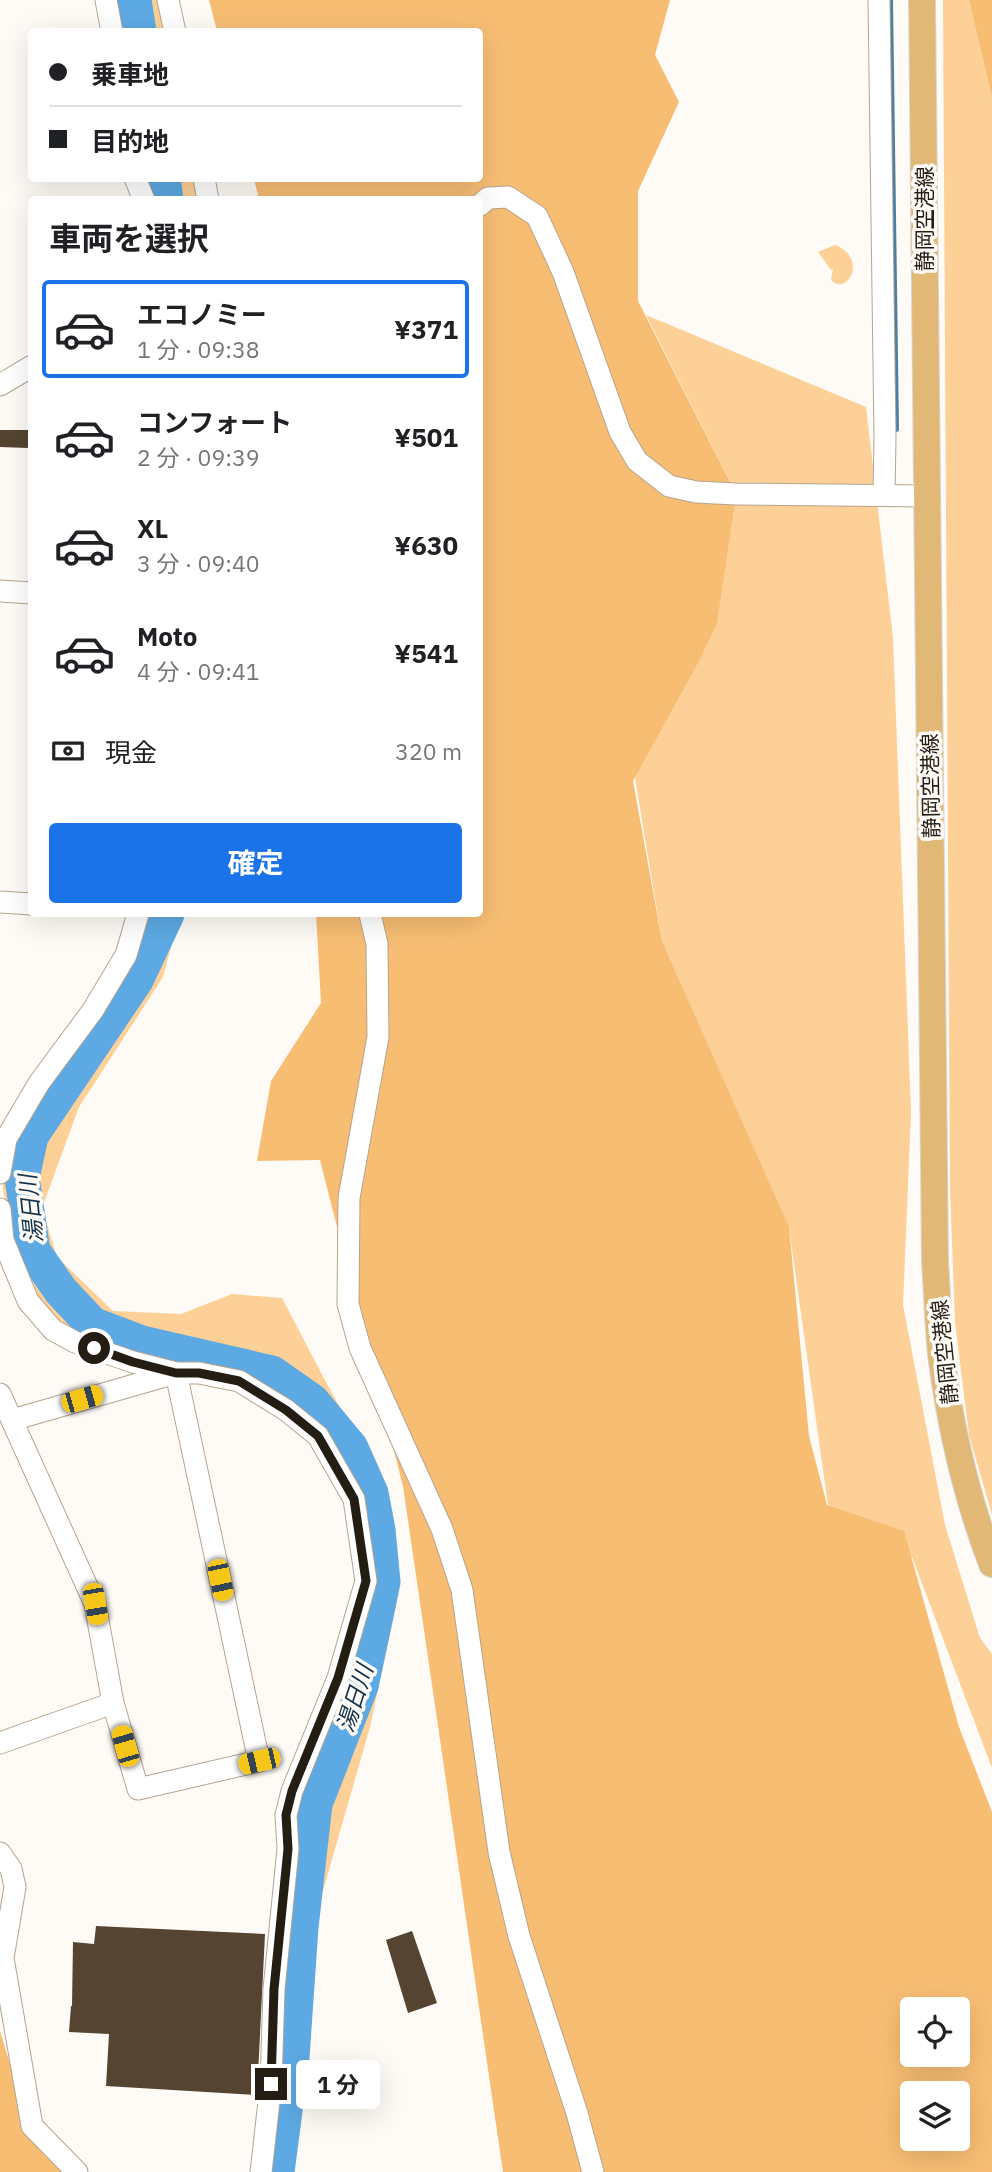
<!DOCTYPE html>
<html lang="ja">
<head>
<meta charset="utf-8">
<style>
  :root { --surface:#fff; --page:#f6f6f6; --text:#202124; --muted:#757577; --line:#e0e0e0; --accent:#1a73e8 }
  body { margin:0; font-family:"IBM Plex Sans","Noto Sans JP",sans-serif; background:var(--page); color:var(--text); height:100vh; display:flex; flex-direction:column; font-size:26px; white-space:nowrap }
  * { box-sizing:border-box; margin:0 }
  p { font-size:23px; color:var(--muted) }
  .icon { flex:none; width:38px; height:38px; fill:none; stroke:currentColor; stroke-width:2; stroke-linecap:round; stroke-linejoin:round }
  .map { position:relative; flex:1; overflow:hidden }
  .side { position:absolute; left:28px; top:196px; width:455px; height:721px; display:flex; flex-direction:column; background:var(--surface); border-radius:7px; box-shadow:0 7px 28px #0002 }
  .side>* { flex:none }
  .top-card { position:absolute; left:28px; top:28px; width:455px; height:154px; border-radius:7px; box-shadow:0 7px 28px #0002; display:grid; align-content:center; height:154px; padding:0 21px; background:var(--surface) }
  .fabs { position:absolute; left:900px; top:1997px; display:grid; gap:14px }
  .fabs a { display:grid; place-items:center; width:70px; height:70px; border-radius:7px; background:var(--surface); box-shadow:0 7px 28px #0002; font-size:35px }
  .end { position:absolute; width:32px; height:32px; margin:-16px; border:9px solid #241d14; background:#fff; box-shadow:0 0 0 4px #fff }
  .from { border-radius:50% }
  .bubble { position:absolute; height:49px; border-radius:7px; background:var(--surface); box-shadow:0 7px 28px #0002; font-size:23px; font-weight:700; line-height:49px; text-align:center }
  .car { position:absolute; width:21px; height:42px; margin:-21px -10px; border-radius:9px; box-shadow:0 0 5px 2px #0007; background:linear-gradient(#f5c518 24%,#345 0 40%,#f5c518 0 76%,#345 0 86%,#f5c518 0) }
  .top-card b { display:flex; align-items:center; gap:24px; height:66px; font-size:26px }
  .top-card b+b { border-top:2px solid var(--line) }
  .top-card i { width:18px; height:18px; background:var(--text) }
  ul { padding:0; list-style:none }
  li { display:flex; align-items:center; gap:21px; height:98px; margin:0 14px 10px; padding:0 7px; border:4px solid transparent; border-radius:7px }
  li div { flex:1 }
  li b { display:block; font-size:26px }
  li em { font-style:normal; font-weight:700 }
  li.active { border-color:var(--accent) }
  li>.icon { width:63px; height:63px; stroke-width:1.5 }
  h2 { padding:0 21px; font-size:32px; line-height:84px }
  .pay { display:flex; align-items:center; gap:18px; height:77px; padding:0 21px; font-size:26px }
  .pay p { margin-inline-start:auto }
  .primary-button { display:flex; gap:14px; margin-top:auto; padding:14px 21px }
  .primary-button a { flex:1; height:80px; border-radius:7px; background:var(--accent); color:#fff; font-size:28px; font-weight:700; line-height:80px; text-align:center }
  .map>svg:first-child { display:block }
</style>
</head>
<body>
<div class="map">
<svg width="992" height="2172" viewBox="0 0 992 2172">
  <rect width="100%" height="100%" fill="#fefaf6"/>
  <g fill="#fdd097">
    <path d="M112,0H158L164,31H118Z"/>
    <path d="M943,0H969L992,98V1515L969,1435L955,1322L950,1189Z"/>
    <path d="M143,179H194L198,199H146Z"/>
    <path d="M835,245C869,258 847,297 831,280L833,269L831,270L818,252Z"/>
    <path d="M646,315L866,407L893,638L911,1112L903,1305L945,1525L980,1638L992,1654V1768L912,1557L828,1505L789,1228L662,941L631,754L736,494Z"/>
    <path d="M147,914H180L163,977L79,1107L42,1208L57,1257L113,1311L181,1314L232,1294L282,1298L328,1386L380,1479L397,1602L370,1727L308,1943L300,2129L292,2172H259L269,2099L300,1809L372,1581L315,1421L186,1364L70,1331L32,1297L13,1247L0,1171L40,1088L87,1031L144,935Z"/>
  </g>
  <g fill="#f7bd73" fill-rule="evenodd">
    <path d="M209,0H670L655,55L679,102L638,191V301L736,494L717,623L699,661L633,781L662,941L789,1227L809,1436L827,1505L904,1531L959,1727L992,1812V2172H503L403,1486L320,1160L257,1161L271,1081L321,1003L316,914H480V200L259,199L254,179L480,178V32L217,31ZM912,2009H957V2054H912ZM912,2093H957V2138H912Z"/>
    <path d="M969,0H992V98Z"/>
    <path d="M0,2031L29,2127L74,2172H0Z"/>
  </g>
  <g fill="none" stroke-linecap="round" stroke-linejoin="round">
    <path stroke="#4c7fa5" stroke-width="6" d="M890,0L896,429"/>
    <g stroke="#5da9e3" stroke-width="35">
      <path d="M134,0L139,32"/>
      <path d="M163,178L166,200"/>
      <path d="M167,914L136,980L31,1136L22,1178L33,1251L61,1291L92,1324L142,1343L272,1373L312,1401L351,1448L371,1493L378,1530L383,1582L361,1686L315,1804L301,1927L292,2057L277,2172"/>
    </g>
  </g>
  <g fill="#544431">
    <path d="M0,430H28V448L0,447Z"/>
    <path d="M96,1926L265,1934L257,2095L106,2086L109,2034L69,2032L71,2006H72L73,1942L94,1944Z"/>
    <path d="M412,1931L437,2003L408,2013L386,1940Z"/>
  </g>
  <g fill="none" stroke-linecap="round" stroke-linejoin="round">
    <defs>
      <g id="minor">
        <path d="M106,0L112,32"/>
        <path d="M168,0L175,32"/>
        <path d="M879,0L885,438L884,495"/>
        <path d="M135,178L144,200"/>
        <path d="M204,178L208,200"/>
        <path d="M480,205L488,198L508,197L537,216L563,272L620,432L637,461L669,486L696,492L736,494L927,496"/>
        <path d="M0,385L32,366"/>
        <path d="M0,591L32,593"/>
        <path d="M0,902L32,904"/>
        <path d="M370,914L377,944L378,1037L349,1198L348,1304L360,1348L442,1529L462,1590L499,1852L519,1936L577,2113L593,2172"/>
        <path d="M0,1173L6,1139L39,1083L93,1010L126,955L138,914"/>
        <path d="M0,1209L3,1240L28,1301L53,1330L75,1342L133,1362L176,1373H199L239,1381L286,1410L318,1436L354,1499L366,1581L338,1678L292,1791L286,1815L288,1849L274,1989L271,2084L261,2172"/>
        <path d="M0,1394L95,1604L113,1703L138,1789L259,1761L176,1373L12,1420"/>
        <path d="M0,1743L113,1703"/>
        <path d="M0,1853L11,1869L15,1887L3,1958L32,2126L77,2172"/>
      </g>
      <path id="major" d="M922,0L935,1261C937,1292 938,1323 941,1354C950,1426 966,1496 992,1564"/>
    </defs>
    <use href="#minor" stroke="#b6a48d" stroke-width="23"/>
    <use href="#major" stroke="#d8d6d5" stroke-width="28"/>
    <use href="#minor" stroke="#fff" stroke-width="21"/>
    <use href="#major" stroke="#e1b876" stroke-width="26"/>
  </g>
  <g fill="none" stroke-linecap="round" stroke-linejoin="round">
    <path stroke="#241d14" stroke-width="9" d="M94,1348L133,1362L176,1373H199L239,1381L286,1410L318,1436L354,1499L366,1581L338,1678L292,1791L286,1815L288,1849L274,1989L271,2084"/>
  </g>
  <g text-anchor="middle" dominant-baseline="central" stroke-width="7" stroke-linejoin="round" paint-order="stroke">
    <g font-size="21" fill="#241d14" stroke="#fefaf6">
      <text transform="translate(924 219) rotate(-90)">静岡空港線</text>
      <text transform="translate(930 786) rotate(-91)">静岡空港線</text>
      <text transform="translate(944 1352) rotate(-96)">静岡空港線</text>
    </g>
    <g font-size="23" font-style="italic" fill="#11324a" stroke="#fefaf6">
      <text transform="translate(30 1209) rotate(-96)">湯日川</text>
      <text transform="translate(354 1698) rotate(-72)">湯日川</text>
    </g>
  </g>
</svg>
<div class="fabs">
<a><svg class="icon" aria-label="locate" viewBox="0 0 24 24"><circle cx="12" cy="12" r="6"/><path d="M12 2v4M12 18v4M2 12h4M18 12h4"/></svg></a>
<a><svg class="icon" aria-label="layers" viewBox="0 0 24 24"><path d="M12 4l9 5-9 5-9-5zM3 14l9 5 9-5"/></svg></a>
</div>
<i class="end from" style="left:94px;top:1348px"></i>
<i class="end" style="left:271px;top:2084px"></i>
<div class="bubble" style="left:296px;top:2060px;width:84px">1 分</div>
<i class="car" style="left:82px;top:1399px;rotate:74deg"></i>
<i class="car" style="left:220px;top:1580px;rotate:168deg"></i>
<i class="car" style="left:95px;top:1604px;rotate:170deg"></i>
<i class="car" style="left:125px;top:1746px;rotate:344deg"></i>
<i class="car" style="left:259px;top:1761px;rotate:257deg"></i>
<div class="top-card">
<b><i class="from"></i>乗車地</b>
<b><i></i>目的地</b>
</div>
<section class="side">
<h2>車両を選択</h2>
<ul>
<li class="active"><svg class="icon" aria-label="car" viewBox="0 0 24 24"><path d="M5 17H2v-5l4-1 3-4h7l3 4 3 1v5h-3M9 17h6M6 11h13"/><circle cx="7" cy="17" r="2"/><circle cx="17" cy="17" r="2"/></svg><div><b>エコノミー</b><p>1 分 · 09:38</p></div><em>¥371</em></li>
<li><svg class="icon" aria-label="car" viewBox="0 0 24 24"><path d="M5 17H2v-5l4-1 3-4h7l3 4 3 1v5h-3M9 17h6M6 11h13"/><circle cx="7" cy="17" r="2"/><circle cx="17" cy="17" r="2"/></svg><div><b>コンフォート</b><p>2 分 · 09:39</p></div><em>¥501</em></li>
<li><svg class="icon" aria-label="car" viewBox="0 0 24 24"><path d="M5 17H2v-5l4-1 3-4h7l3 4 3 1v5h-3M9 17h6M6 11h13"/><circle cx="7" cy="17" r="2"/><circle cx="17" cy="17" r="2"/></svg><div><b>XL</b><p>3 分 · 09:40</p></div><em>¥630</em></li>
<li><svg class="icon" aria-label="car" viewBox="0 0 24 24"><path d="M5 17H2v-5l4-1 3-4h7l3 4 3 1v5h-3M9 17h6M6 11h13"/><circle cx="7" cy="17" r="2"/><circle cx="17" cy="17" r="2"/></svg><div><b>Moto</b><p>4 分 · 09:41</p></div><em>¥541</em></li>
</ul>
<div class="pay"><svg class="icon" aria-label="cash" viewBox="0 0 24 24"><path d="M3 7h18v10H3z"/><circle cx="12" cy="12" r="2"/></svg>現金<p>320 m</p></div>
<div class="primary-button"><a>確定</a></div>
</section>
</div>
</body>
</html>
